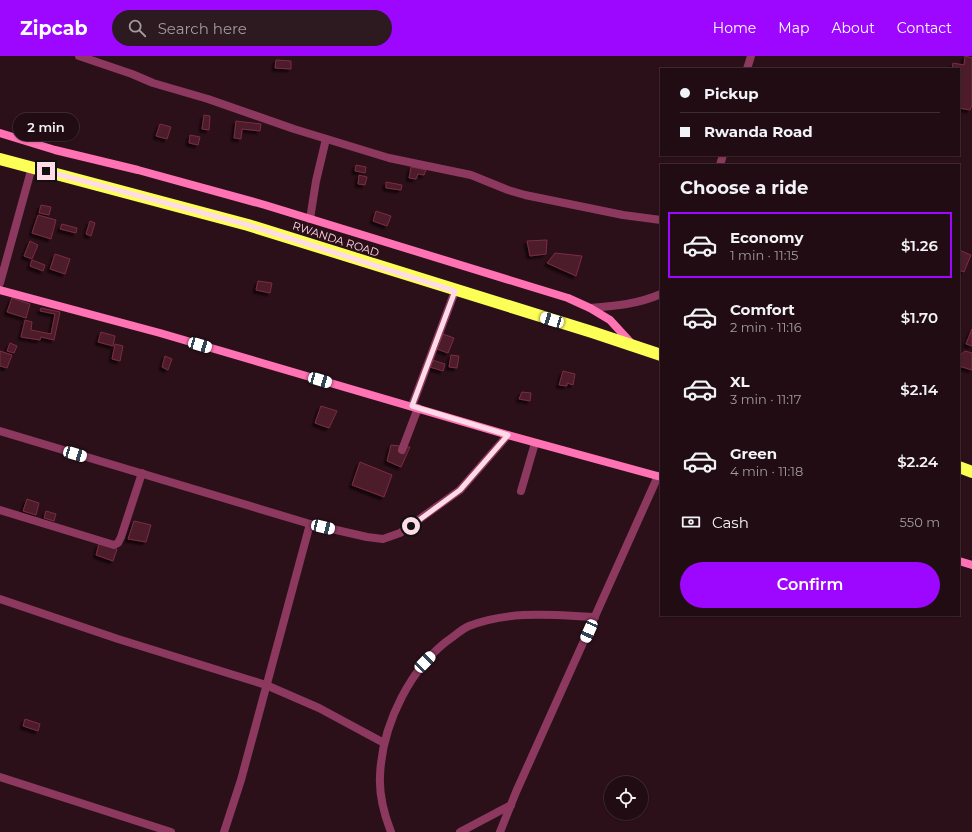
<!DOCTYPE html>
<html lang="en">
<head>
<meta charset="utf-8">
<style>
  :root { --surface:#210c13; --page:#2d1a21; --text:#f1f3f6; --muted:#a29ba0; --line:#3e2c33; --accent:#9d07ff }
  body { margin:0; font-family:Montserrat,sans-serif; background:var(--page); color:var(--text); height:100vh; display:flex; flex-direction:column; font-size:15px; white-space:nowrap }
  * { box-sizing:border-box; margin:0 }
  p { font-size:13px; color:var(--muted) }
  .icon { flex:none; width:22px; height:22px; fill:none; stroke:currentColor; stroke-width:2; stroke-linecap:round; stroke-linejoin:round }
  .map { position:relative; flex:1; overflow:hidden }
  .panel { position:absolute; left:660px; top:108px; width:300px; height:452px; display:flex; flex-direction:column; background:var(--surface); border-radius:0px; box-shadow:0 1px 3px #0004,0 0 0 1px var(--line) }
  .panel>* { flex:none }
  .guide { position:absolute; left:660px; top:12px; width:300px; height:88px; border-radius:0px; box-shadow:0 1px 3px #0004,0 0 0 1px var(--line); display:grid; align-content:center; height:88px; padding:0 20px; background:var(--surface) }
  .tools { position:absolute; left:604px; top:720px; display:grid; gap:8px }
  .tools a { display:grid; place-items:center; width:44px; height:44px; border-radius:50%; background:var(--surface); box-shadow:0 1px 3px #0004,0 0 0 1px var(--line); font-size:20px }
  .end { position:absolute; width:18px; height:18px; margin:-9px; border:5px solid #ffdbe8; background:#111; box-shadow:0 0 0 2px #111 }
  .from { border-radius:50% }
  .bubble { position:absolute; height:28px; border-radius:14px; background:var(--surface); box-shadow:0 1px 3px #0004,0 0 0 1px var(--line); font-size:13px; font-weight:600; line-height:28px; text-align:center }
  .car { position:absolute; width:12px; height:24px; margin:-12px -6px; border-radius:5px; box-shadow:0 0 3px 1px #0007; background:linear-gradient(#fff 24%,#345 0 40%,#fff 0 76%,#345 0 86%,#fff 0) }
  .guide b { display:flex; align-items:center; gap:14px; height:38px; font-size:15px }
  .guide b+b { border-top:1px solid var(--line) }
  .guide i { width:10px; height:10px; background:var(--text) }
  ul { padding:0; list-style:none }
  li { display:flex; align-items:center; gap:12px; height:66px; margin:0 8px 6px; padding:0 12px; border:2px solid transparent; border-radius:0px }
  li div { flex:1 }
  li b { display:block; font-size:15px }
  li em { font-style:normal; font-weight:600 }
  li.selected { border-color:var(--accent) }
  li>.icon { width:36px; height:36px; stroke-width:1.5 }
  h2 { padding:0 20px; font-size:18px; line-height:48px }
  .pay { display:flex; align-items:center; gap:10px; height:44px; padding:0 20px; font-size:15px }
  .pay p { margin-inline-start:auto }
  .primary-button { display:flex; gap:8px; margin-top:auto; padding:8px 20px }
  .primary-button a { flex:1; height:46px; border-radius:24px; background:var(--accent); color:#fff; font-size:16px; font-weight:600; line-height:46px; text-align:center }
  header { display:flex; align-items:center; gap:24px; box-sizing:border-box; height:56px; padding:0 20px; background:var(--accent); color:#fff }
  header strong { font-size:19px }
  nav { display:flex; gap:22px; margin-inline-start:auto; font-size:14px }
  .search { width:280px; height:36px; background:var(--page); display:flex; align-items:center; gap:10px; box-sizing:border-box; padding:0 14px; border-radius:22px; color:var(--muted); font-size:15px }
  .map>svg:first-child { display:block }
</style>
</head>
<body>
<header>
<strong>Zipcab</strong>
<div class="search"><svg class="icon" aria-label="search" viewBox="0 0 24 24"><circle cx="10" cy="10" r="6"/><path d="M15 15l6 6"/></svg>Search here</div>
<nav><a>Home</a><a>Map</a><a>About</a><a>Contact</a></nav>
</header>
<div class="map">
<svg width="972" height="776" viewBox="0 0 972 776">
  <defs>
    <filter id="shadow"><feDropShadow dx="-3" dy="3" stdDeviation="1" flood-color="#0009"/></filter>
  </defs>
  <rect width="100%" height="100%" fill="#2c1019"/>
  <g fill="#4e1b2a" stroke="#7b2c43" filter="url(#shadow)">
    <path d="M965,0L972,2V49L970,54L959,52V13H952L953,7L964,9Z"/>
    <path d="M276,4L291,5V13L275,12Z"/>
    <path d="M204,59L210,60L209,74L202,73Z"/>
    <path d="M236,65L261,68L260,75L242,73L241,83L234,82Z"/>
    <path d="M160,68L171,71L167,83L156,80Z"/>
    <path d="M190,79L200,81L198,89L189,87Z"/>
    <path d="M356,109L366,111L365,117L355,115Z"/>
    <path d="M411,111L426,114L424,119L418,118L416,123L409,122Z"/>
    <path d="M359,119L367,121L365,129L358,128Z"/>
    <path d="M386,126L402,129L401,134L386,132Z"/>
    <path d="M41,149L51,151L49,159L39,157Z"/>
    <path d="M376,155L391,160L387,170L373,165Z"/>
    <path d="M38,159L56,164L51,183L32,177Z"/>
    <path d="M90,165L95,167L91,180L86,178Z"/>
    <path d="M62,168L77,172L76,177L60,173Z"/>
    <path d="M547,184L546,198L530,200L527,185Z"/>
    <path d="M30,185L38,189L32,203L24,200Z"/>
    <path d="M959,194L971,199L964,216L959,214Z"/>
    <path d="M555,197L582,200L576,220L547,207Z"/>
    <path d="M55,198L70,203L65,218L50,213Z"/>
    <path d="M32,204L45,209L43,215L30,210Z"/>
    <path d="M258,225L272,227L270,237L256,234Z"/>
    <path d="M12,242L30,248L26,262L7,256Z"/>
    <path d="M41,252L60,256L54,284L41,281L40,284L21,281L25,264L32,266L31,274L51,278L55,258L40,255Z"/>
    <path d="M972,273V290L966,288Z"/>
    <path d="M101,276L115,280L113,290L98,286Z"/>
    <path d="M443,278L454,282L448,297L437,293Z"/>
    <path d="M10,287L17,290L14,297L7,295Z"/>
    <path d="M115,288L123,290L120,305L112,303Z"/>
    <path d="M0,295L12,299L7,312L0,310Z"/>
    <path d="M965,295L972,297V314L959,310V300Z"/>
    <path d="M451,299L459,300L457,312L449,311Z"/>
    <path d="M165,300L172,303L168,314L162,311Z"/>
    <path d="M432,304L445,308L443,315L430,311Z"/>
    <path d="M563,315L575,318L573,329L567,327V330L559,329Z"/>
    <path d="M522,336L531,337L530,345L519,343Z"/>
    <path d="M321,350L337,355L329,372L315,367Z"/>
    <path d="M391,389L410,391L401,411L387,405Z"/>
    <path d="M360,406L392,419L384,441L352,429Z"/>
    <path d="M27,443L39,447L36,459L23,455Z"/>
    <path d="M46,455L56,458L54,465L44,462Z"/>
    <path d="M134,465L151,469L146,486L128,483Z"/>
    <path d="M99,488L117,493L113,505L96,499Z"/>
    <path d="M25,663L40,668L38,675L23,670Z"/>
  </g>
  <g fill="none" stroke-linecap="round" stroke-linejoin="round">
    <g stroke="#8d395f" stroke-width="8">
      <path d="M79,0L132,18L153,27L208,43L294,73L389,102L471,119L508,134L525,139L623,159L661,164"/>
      <path d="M747,13L751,0"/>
      <path d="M720,109L723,99"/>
      <path d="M310,163L316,125L326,83"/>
      <path d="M0,227L32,111"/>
      <path d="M590,252C616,250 638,248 661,238"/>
      <path d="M412,350L455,235"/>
      <path d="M0,375L310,468L367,481L383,483L400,477L460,434L508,379"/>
      <path d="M402,394L418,352"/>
      <path d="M521,435L535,387"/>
      <path d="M0,454L114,489L118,487L121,481L142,417"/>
      <path d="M0,543L118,583L266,629L319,652L384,687"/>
      <path d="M0,721L171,776"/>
      <path d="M224,776L241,724L310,468"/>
      <path d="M391,776C384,758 379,739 380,720C382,668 411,609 454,580C459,576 464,572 469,570C510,554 553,559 595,561"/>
      <path d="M460,776L511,749"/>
      <path d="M500,776L516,736L658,420"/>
    </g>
    <g stroke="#ff72b4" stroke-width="8">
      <path d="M0,77L55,94L138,114L265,149L568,242L590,252L610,264L632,288"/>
      <path d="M0,234L160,277L508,379L661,421"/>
      <path d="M959,505L972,509"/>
    </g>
    <g stroke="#fbff56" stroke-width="12">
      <path d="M0,103L248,169L592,276L661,299"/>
      <path d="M959,411L972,416"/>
    </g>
  </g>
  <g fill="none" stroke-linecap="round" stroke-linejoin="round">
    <path stroke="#ffdbe8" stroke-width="5" d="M46,115L248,169L455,235L412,350L508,379L460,434L411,470"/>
  </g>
  <g text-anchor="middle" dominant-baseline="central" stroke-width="4" stroke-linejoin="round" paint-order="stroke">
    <g font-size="11" fill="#ffdbe8" stroke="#2c1019">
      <text transform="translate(336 183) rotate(18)">RWANDA ROAD</text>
    </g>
  </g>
</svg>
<div class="tools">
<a><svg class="icon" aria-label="locate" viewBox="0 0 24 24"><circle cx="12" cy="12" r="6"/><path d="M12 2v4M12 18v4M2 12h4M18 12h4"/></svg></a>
</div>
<i class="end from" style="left:411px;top:470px"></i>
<i class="end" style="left:46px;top:115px"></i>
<div class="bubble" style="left:13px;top:57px;width:66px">2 min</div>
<i class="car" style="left:552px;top:264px;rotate:287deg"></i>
<i class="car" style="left:200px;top:289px;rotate:106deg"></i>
<i class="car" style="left:320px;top:324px;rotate:106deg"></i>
<i class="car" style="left:75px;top:398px;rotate:106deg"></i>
<i class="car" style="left:323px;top:471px;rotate:103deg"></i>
<i class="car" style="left:589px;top:575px;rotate:204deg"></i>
<i class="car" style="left:425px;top:606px;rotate:44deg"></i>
<div class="guide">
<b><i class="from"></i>Pickup</b>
<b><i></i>Rwanda Road</b>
</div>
<section class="panel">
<h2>Choose a ride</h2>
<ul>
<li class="selected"><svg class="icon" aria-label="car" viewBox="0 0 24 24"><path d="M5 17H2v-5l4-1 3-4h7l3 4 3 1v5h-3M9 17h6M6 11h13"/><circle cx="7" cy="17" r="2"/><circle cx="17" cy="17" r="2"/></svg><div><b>Economy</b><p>1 min · 11:15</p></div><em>$1.26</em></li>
<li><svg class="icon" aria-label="car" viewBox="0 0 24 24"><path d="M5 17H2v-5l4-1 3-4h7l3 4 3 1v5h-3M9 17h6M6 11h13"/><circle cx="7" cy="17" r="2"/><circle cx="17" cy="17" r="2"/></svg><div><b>Comfort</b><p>2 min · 11:16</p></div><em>$1.70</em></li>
<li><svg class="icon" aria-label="car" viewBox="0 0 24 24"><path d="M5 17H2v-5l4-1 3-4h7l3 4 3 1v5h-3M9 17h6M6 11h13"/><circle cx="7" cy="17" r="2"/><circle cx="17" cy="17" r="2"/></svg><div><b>XL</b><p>3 min · 11:17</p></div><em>$2.14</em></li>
<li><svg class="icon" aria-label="car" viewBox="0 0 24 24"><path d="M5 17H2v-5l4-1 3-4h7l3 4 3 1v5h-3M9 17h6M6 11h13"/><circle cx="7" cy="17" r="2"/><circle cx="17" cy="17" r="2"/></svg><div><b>Green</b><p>4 min · 11:18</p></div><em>$2.24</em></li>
</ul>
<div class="pay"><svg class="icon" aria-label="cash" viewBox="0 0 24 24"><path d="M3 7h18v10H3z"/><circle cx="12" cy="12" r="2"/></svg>Cash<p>550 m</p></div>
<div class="primary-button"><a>Confirm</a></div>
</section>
</div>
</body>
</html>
